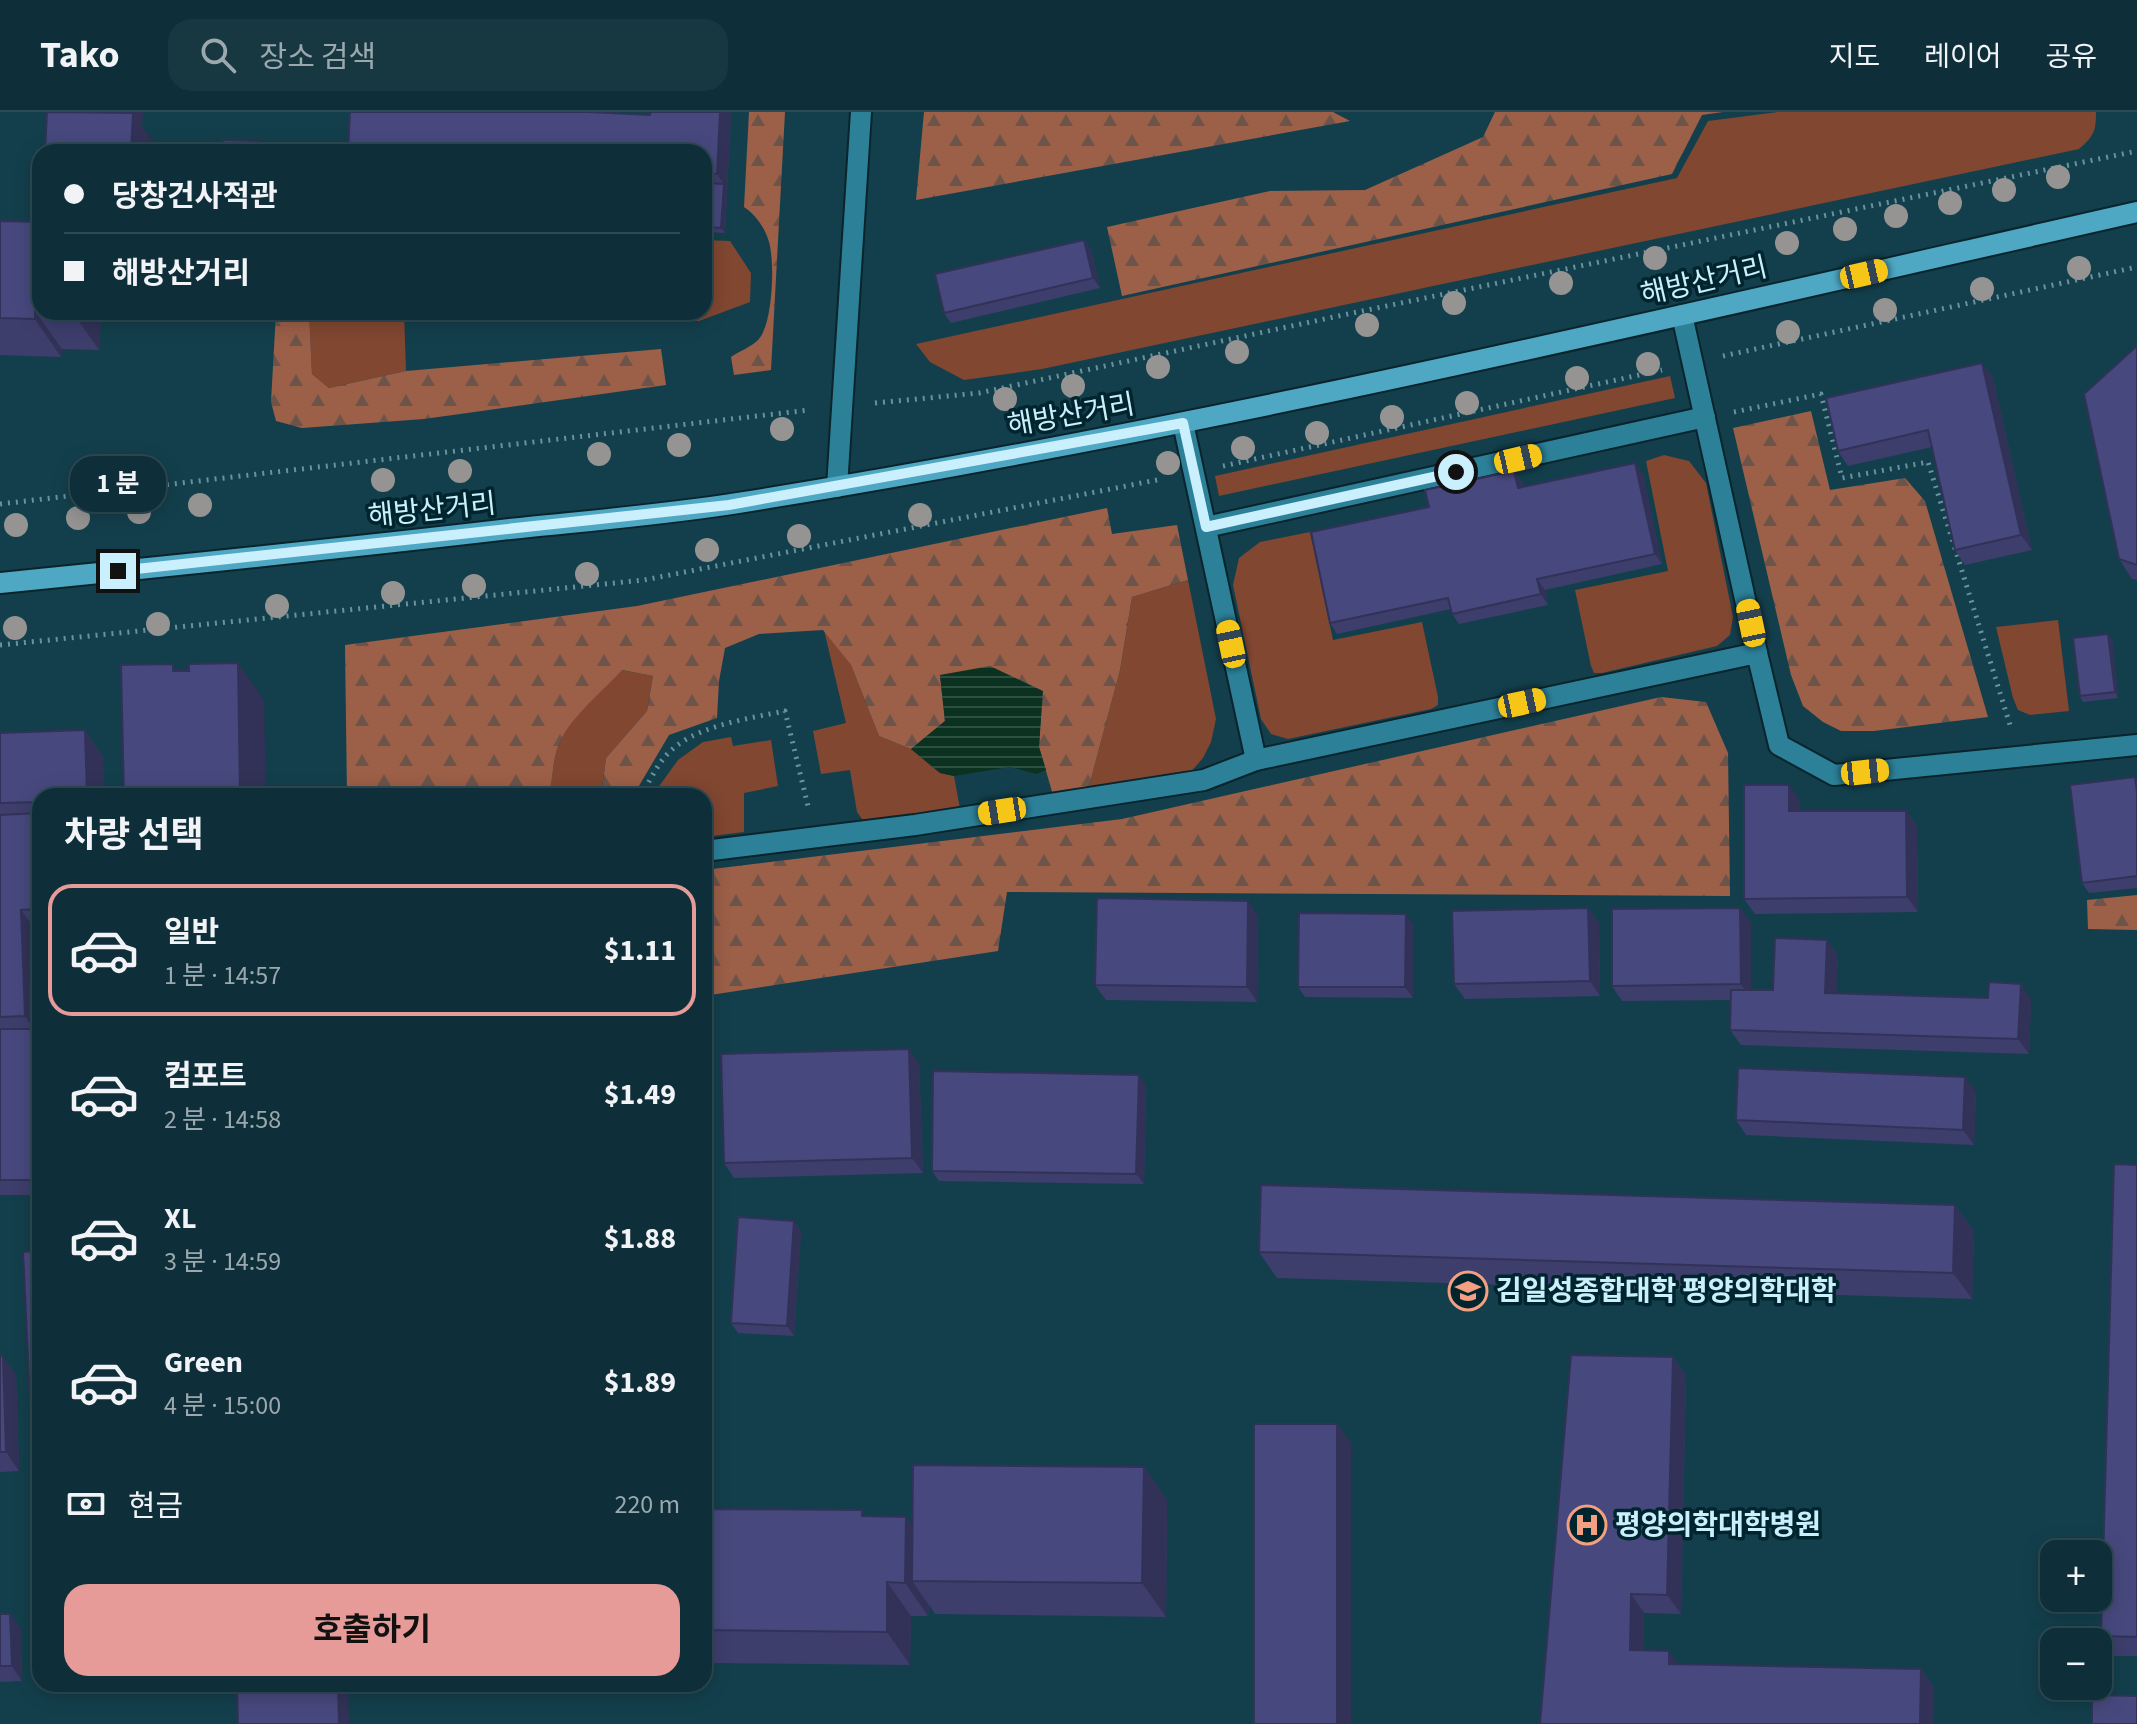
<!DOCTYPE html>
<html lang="ko">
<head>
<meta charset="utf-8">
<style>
  :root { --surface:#0e2f39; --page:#173741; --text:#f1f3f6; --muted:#9ba9ae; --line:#2e4a53; --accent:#e69b98 }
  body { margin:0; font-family:"Source Sans 3","Noto Sans KR",sans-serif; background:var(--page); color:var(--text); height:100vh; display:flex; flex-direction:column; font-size:30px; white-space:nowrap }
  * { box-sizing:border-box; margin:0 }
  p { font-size:26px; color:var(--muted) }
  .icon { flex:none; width:44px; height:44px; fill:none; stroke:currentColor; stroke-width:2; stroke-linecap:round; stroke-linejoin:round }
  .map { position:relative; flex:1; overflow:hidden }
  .drawer { position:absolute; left:32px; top:676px; width:680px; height:904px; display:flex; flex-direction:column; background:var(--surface); border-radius:24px; box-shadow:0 4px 20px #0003,0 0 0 2px var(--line) }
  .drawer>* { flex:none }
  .guide { position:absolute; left:32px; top:32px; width:680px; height:176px; border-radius:24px; box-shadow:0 4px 20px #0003,0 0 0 2px var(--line); display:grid; align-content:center; height:176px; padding:0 32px; background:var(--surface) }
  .fabs { position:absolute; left:2040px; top:1428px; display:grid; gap:16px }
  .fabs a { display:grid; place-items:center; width:72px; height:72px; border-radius:16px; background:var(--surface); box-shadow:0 4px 20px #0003,0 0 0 2px var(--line); font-size:40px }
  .end { position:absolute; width:36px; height:36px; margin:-18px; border:10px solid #caf0fd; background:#111; box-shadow:0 0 0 4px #111 }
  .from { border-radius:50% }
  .bubble { position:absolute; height:56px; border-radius:24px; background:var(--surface); box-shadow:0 4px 20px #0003,0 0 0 2px var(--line); font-size:26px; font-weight:700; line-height:56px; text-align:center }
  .car { position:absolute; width:24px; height:48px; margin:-24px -12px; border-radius:10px; box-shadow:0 0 6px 2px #0007; background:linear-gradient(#f5c518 24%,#345 0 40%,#f5c518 0 76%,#345 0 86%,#f5c518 0) }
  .guide b { display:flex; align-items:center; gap:28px; height:76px; font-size:30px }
  .guide b+b { border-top:2px solid var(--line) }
  .guide i { width:20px; height:20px; background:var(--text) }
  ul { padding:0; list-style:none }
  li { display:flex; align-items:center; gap:24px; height:132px; margin:0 16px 12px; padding:0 16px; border:4px solid transparent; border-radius:24px }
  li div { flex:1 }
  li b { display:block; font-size:30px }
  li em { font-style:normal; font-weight:700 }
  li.selected { border-color:var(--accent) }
  li>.icon { width:72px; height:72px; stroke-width:1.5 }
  h2 { padding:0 32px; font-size:36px; line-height:96px }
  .pay { display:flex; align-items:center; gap:20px; height:88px; padding:0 32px; font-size:30px }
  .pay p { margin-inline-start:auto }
  .cta { display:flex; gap:16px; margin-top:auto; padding:16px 32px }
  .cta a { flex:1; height:92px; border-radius:24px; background:var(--accent); color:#111; font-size:32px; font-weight:700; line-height:92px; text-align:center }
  header { display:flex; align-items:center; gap:48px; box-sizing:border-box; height:112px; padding:0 40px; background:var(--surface); border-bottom:2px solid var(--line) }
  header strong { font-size:38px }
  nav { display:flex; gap:44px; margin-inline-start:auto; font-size:28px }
  .search { width:560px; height:72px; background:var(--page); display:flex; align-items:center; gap:20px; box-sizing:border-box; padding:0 28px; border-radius:24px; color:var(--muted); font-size:30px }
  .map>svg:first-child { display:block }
</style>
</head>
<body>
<header>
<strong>Tako</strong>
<div class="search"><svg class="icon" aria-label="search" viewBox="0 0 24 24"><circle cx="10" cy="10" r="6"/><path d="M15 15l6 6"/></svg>장소 검색</div>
<nav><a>지도</a><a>레이어</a><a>공유</a></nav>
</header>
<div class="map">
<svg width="2137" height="1612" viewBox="0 0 2137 1612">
  <defs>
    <pattern id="forest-firs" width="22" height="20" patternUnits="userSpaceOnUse" patternTransform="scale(2)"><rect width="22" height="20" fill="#9c5f48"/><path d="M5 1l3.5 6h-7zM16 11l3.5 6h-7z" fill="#6c544a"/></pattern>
    <pattern id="water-rules" width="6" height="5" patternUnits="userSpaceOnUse" patternTransform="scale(2)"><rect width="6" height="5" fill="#0b3121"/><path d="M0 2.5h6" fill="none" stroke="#2d4f42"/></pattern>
  </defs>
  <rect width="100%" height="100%" fill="#133f4c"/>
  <g fill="#814731">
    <path d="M1778,0H2096C2096,19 2094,24 2079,37L1042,257L964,268L930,250L916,232L1677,66L1708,9Z"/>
    <path d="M704,128L730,129L751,161L750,190L699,209L588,203L581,200H704Z"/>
    <path d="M309,200H404L406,259L329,276L312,262Z"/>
    <path d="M1670,264L1675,286L1219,384L1215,364Z"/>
    <path d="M1664,343L1689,349L1706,371L1733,505L1730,523L1717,534L1602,561H1594L1591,554L1575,478L1668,459L1646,349Z"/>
    <path d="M1310,420L1333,528L1422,510L1438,585V593L1431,597L1288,627L1271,622L1261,607L1233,473L1239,446L1260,430Z"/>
    <path d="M1188,468L1216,607L1211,630L1203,646L1189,662L1088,678L1120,558L1132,485Z"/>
    <path d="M2058,508L2069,599L2030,603L2018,598L2013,586L1996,515Z"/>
    <path d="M824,518L851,553L879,624L911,637L940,661L954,664L960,697L873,709L862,707L857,700L850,658L821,662L813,619L846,611Z"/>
    <path d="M621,558L653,564L647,599L606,646L602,676L608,684H548C553,670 552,656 556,641C563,611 600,581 621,558Z"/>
    <path d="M731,625L733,634L771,628L778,674L744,681V720L704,725V684H652L678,648L703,630Z"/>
  </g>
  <g fill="url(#forest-firs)">
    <path d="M749,0H785L771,258L734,263L731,245C740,239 751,235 758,228C773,213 775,150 769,130C765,116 756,103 744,95Z"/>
    <path d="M924,0H1333L1350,9L916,88Z"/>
    <path d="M1495,0H1723L1702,3L1672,62L1122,184L1107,115L1270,79L1365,78L1483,25Z"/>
    <path d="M276,200H309L312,262L329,276L406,259L661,237L666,273L424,307L302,316L276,309L271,290Z"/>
    <path d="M1811,299L1830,378L1905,366L1925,389L1988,605L1874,619H1841L1823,610L1803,594L1791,563L1733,316Z"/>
    <path d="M1107,396L1112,422L1177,413L1188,468L1132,485L1120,558L1088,678L1053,683L1039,635L1042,579L940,563L945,609L911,637L879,624L851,553L823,518L759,522L725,536L719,569L717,606L669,623L633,684H608L602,677L606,646L647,599L653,564L622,558C601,581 563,611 556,641C552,656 553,670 548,684H347L345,533L637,494Z"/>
    <path d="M1661,585L1706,590L1728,641L1730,784L1007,780L998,839L704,884V758L1122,707Z"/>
    <path d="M2137,783V818L2088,817L2087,788Z"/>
  </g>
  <path fill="url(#water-rules)" d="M990,554L1043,579L1039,635L1046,658L1036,662L1010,655L954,664L940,661L911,637L945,609L940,563Z"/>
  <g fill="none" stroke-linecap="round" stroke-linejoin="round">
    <defs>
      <g id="minor">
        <path d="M1682,203L1757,541"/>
        <path d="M1183,311L1256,648"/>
        <path d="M837,375L861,0"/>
        <path d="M1206,415L1705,305"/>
        <path d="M704,739L915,713L1204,668L1256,648L1757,541L1779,633L1834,663L2137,633"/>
      </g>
      <path id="major" d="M0,471C170,454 340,437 510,417C586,409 662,403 738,391C1208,316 1673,205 2137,100"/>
    </defs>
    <use href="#minor" stroke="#0a242c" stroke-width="24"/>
    <use href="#major" stroke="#0a242c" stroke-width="24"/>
    <g stroke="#69929f" stroke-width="5" stroke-dasharray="2 6" stroke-linecap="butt">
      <path d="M1723,244L2137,155"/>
      <path d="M875,291L979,281L1343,203L2137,39"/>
      <path d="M1734,300L1821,282L1842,366L1928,350L2010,613"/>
      <path d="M1223,354L1662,258"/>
      <path d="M0,392L809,298"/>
      <path d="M0,533L644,468L1162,367"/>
      <path d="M641,684C648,672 655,657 664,646C689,614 747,607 785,599L808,694"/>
    </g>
    <use href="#minor" stroke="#2c8199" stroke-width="20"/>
    <use href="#major" stroke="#4ea7c3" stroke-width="20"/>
  </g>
  <g fill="#959492">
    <circle cx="2058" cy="65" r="12"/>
    <circle cx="2004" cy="78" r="12"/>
    <circle cx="1950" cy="91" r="12"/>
    <circle cx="1896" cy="104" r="12"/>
    <circle cx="1845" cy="117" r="12"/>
    <circle cx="1787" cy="131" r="12"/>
    <circle cx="1655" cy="146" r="12"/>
    <circle cx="2079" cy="156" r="12"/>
    <circle cx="1561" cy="171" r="12"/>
    <circle cx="1982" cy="177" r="12"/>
    <circle cx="1454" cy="191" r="12"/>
    <circle cx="1885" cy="198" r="12"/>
    <circle cx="1367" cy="213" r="12"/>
    <circle cx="1788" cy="220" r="12"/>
    <circle cx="1237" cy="240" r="12"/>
    <circle cx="1648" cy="252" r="12"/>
    <circle cx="1158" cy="255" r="12"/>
    <circle cx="1577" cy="266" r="12"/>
    <circle cx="1073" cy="274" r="12"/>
    <circle cx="1005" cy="287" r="12"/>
    <circle cx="1467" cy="291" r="12"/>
    <circle cx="1392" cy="305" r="12"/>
    <circle cx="782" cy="317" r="12"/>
    <circle cx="1317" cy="321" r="12"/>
    <circle cx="679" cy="333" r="12"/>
    <circle cx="1243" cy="336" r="12"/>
    <circle cx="599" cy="342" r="12"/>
    <circle cx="1168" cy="351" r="12"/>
    <circle cx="460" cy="359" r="12"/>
    <circle cx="383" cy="368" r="12"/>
    <circle cx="200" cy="393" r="12"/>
    <circle cx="139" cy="400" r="12"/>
    <circle cx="920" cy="403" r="12"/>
    <circle cx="78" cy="406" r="12"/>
    <circle cx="16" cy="413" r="12"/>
    <circle cx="799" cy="424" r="12"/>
    <circle cx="707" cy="438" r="12"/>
    <circle cx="587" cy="462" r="12"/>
    <circle cx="474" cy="474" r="12"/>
    <circle cx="393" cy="481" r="12"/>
    <circle cx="277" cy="494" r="12"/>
    <circle cx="158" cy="512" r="12"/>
    <circle cx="15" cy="516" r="12"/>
  </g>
  <g fill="#3d3e6c">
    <path d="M731,0L725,121L704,120V40L650,3Z"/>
    <path d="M0,109L38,110L40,112V200H101L99,238L62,237L61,245L0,243Z"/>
    <path d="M1084,128L1091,138L1100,176L951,211L944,201Z"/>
    <path d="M2137,234V468L2132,467L2119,447Z"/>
    <path d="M1982,251L1993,266L2032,438L1965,453L1955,438L1932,335L1848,354L1838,339Z"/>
    <path d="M1643,362L1662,452L1545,478L1548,493L1459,512L1452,502L1451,497L1337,522L1330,511L1429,395L1522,369L1523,375Z"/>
    <path d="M2112,527L2118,586L2083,590L2080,584Z"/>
    <path d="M0,621L103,645L40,684V867L38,812L32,813L35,917H40V1083H0Z"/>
    <path d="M2137,667V776L2089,781L2082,771Z"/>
    <path d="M1800,688V699H1906L1917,714L1918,800L1755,802L1744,787Z"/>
    <path d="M1588,796L1599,811L1600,884L1465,887L1454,872Z"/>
    <path d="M1740,796L1751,811V878H1773L1827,828L1838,844L1836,881L2031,887L2029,942L1741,933L1730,918L1731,888L1622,889L1612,874Z"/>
    <path d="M1258,804L1257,890L1106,888L1095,873Z"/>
    <path d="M1413,812V886L1305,885L1298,875Z"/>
    <path d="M919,952L923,1061L734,1066L724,1051Z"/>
    <path d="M1146,973L1144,1072L939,1069L932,1059Z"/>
    <path d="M1976,980L1974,1033L1746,1023L1736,1008Z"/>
    <path d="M2137,1053V1544H2114L2101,1524Z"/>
    <path d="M1955,1093L1974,1120L1972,1187L1277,1166L1259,1140Z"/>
    <path d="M794,1109L801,1119L794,1224L738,1221L731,1211Z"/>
    <path d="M0,1244L16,1263L19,1359L0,1360Z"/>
    <path d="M1673,1245L1686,1264L1681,1502L1644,1501L1643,1539L1678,1552L1921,1557L1934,1576L1540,1612Z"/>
    <path d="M1144,1355L1167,1388L1166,1505L935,1502L929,1493L928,1504H911L910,1553L704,1551V1397L866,1404L906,1405L912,1414Z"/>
    <path d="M0,1502H10L21,1517L22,1569L0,1570Z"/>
  </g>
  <g fill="#323258">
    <path d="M114,0H143L142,14L159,38V40H131Z"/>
    <path d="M720,0H731L725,121L721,116L724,72L717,62Z"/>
    <path d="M259,29L267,40H259Z"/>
    <path d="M1084,128L1091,138L1100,176L1093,166Z"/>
    <path d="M35,199L62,237L61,245L35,207Z"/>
    <path d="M73,200H101L99,238L73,201Z"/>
    <path d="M1982,251L1993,266L2032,438L2021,423Z"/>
    <path d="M1635,351L1643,362L1662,452L1655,442Z"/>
    <path d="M1514,359L1522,369L1525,386L1518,376Z"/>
    <path d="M1537,467L1545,478L1548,493L1541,482Z"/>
    <path d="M2108,522L2112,527L2118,586L2115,580Z"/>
    <path d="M238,551L264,588L266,684H240Z"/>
    <path d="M85,618L103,645L105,684H87Z"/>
    <path d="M1789,673L1800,688V714L1789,699Z"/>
    <path d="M1906,699L1917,714L1918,800L1907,785Z"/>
    <path d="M1248,789L1258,804L1257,890L1247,875Z"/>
    <path d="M1588,796L1599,811L1600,884L1590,869Z"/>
    <path d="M1740,796L1751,811V887L1741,872Z"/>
    <path d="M21,798L32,813L35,919L25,904Z"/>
    <path d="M1406,802L1413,812V886L1405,875Z"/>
    <path d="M1827,828L1838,844L1836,896L1825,881Z"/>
    <path d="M2021,872L2031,887L2029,942L2018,927Z"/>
    <path d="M909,937L919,952L923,1061L912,1046Z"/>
    <path d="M1139,963L1146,973L1144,1072L1136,1062Z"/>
    <path d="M1965,965L1976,980L1974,1033L1963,1018Z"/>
    <path d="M1955,1093L1974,1120L1972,1187L1953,1161Z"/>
    <path d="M794,1109L801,1119L794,1224L787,1214Z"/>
    <path d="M3,1244L16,1263L19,1359L6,1340Z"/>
    <path d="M1673,1245L1686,1264L1681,1502L1667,1483Z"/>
    <path d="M1337,1312L1351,1331V1612H1337Z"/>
    <path d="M1144,1355L1167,1388L1166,1505L1142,1471Z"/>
    <path d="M906,1405L929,1438L912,1469L929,1493L928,1504L905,1471Z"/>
    <path d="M887,1470L911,1504L910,1553L887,1520Z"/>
    <path d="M1631,1482L1644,1501L1643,1558L1630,1538Z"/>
    <path d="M10,1502L21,1517L22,1569L12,1554Z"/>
    <path d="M1669,1539L1683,1559L1669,1552Z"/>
    <path d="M1921,1557L1934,1576V1612H1920Z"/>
    <path d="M338,1572H348L349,1612H340Z"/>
  </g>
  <g fill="#47487d" stroke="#323258" stroke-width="2">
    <path d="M47,0L133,1L131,40H45Z"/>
    <path d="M350,0H587L650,3L651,0H720L717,62L704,61V40H348Z"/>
    <path d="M223,28L259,29V40H222Z"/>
    <path d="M704,71L724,72L721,116L704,115Z"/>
    <path d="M0,109L38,110V119H40V199H35V207L0,206Z"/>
    <path d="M1084,128L1093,166L944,201L935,162Z"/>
    <path d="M2137,234V453L2119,447L2084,282Z"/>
    <path d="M1982,251L2021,423L1955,438L1928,318L1838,339L1826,286Z"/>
    <path d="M1635,351L1655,442L1537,467L1541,482L1452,502L1448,486L1330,511L1311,420L1429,395L1425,378L1514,359L1518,376Z"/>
    <path d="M2108,522L2115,580L2080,584L2073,526Z"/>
    <path d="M238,551L240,684H124L121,553L173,552V559H189V552Z"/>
    <path d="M85,618L87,684H40V690L0,691V621Z"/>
    <path d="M2135,665L2137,680V764L2082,771L2070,673Z"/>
    <path d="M1744,673H1789V699H1906L1907,785L1744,787Z"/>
    <path d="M40,701V867L37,797L21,798L25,904L0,905V703Z"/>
    <path d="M1097,786L1248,789L1247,875L1095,873Z"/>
    <path d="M1588,796L1590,869L1454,872L1452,799Z"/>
    <path d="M1740,796L1741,872L1612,874V797Z"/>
    <path d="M1299,801L1406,802L1405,875H1298Z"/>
    <path d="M1775,826L1827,828L1825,881L1988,886L1989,870L2021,872L2018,927L1730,918L1731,878H1773Z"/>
    <rect x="0" y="917" width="40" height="151"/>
    <path d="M909,937L912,1046L724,1051L721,942Z"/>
    <path d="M1738,956L1965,965L1963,1018L1736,1008Z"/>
    <path d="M933,959L1139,963L1136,1062L932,1059Z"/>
    <path d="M2114,1052L2137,1053V1525L2101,1524Z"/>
    <path d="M1261,1073L1955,1093L1953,1161L1259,1140Z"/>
    <path d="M738,1105L794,1109L787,1214L731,1211Z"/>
    <path d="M40,1139V1501L23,1140Z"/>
    <path d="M1571,1243L1673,1245L1667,1483L1631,1482L1630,1538L1669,1539V1552L1921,1557L1920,1612H1540Z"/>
    <path d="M0,1244H3L6,1340H0Z"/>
    <rect x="1254" y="1312" width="83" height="300"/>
    <path d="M913,1353L1144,1355L1142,1471L912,1469Z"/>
    <path d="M704,1397L862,1398V1404L906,1405L905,1471L887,1470V1520L704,1518Z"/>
    <path d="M0,1502H10L12,1554H0Z"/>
    <path d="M237,1572H338L339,1612H238Z"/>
    <path d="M2092,1583L2137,1584V1612H2092Z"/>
  </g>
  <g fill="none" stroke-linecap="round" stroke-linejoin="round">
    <path stroke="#caf0fd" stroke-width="10" d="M118,459L729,393L1183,311L1206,415L1456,360"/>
  </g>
  <defs>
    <symbol id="university-ring" viewBox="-11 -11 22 22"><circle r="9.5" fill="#01252f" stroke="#f2a081" stroke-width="1.5"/><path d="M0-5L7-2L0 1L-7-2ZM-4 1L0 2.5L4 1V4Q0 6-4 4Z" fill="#f2a081"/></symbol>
    <symbol id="hospital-ring" viewBox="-11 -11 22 22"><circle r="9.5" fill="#01252f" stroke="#f2a081" stroke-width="1.5"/><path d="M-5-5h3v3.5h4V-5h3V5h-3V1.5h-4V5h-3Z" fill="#f2a081"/></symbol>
  </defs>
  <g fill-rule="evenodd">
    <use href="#university-ring" x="1446" y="1157" width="44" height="44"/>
    <use href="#hospital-ring" x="1565" y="1391" width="44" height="44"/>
  </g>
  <g text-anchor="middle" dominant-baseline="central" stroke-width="7" stroke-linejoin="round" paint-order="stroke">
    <g font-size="28" fill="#caf0fd" stroke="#01252f">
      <text transform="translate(1704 169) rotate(-13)">해방산거리</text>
      <text transform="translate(1071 303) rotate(-10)">해방산거리</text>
      <text transform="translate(432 398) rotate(-6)">해방산거리</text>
    </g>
    <g font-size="28" font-weight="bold" fill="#caf0fd" stroke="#01252f" text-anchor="start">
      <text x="1496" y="1179">김일성종합대학 평양의학대학</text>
      <text x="1615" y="1413">평양의학대학병원</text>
    </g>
  </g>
</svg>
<div class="fabs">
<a>+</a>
<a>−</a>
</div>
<i class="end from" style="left:1456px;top:360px"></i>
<i class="end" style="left:118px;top:459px"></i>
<div class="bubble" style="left:70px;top:344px;width:96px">1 분</div>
<i class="car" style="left:1864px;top:162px;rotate:77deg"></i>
<i class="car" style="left:1518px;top:347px;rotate:77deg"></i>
<i class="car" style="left:1751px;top:511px;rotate:348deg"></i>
<i class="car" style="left:1231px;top:532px;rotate:348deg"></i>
<i class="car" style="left:1522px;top:591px;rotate:78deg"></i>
<i class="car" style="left:1865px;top:660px;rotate:84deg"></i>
<i class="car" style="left:1002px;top:699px;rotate:261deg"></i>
<div class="guide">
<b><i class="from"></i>당창건사적관</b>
<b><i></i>해방산거리</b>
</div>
<section class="drawer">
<h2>차량 선택</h2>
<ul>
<li class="selected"><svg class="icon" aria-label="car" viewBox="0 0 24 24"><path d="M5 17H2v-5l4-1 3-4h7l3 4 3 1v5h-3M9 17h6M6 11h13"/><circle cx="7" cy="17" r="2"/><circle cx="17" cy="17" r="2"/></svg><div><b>일반</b><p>1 분 · 14:57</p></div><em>$1.11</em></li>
<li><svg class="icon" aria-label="car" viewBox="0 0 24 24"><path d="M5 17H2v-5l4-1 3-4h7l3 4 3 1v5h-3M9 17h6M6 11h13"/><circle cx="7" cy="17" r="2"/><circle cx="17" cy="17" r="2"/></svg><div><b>컴포트</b><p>2 분 · 14:58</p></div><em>$1.49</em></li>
<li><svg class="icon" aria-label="car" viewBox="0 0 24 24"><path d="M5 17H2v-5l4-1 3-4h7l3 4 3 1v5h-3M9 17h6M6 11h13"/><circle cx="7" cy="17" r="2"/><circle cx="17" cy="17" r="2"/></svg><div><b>XL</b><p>3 분 · 14:59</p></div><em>$1.88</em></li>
<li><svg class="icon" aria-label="car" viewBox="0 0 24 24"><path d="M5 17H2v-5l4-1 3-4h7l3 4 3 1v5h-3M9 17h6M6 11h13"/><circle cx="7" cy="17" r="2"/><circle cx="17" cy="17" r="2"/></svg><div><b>Green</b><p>4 분 · 15:00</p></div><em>$1.89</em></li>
</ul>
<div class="pay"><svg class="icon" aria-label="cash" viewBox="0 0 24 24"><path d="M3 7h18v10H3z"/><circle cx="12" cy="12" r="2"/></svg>현금<p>220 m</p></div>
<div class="cta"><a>호출하기</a></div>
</section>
</div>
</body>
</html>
